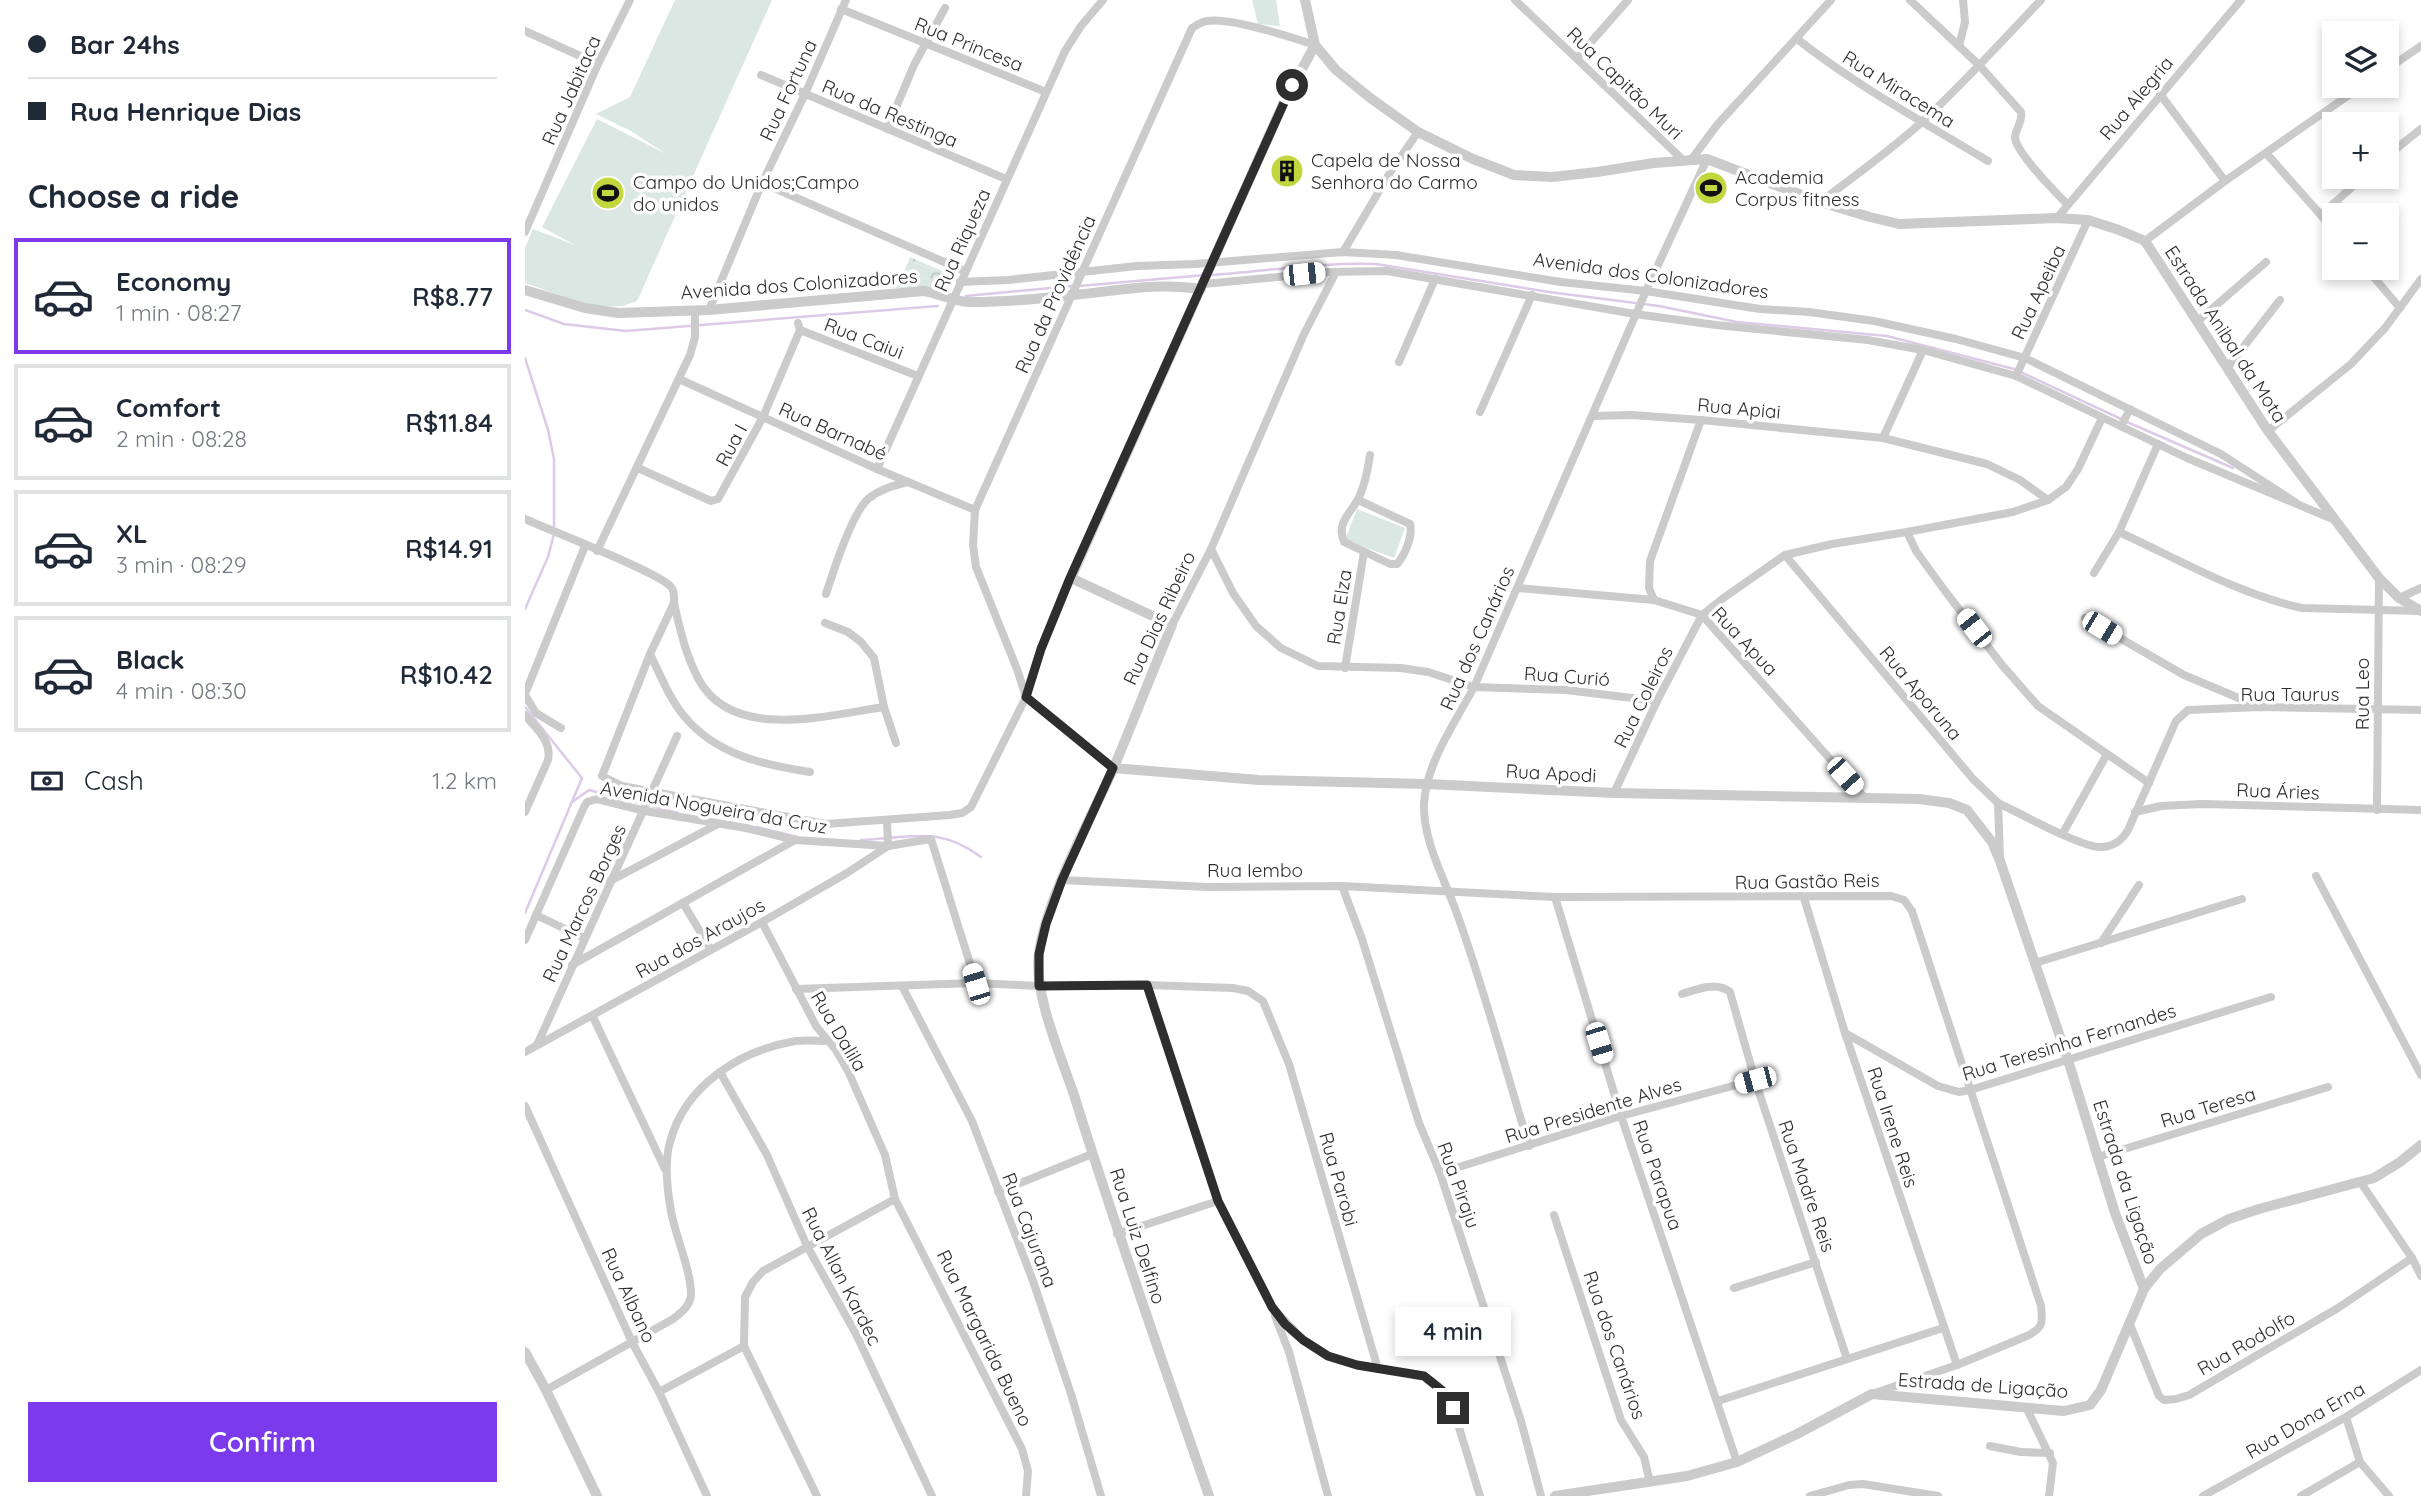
<!DOCTYPE html>
<html lang="en">
<head>
<meta charset="utf-8">
<style>
  :root { --surface:#fff; --page:#f2f2f3; --text:#1f2937; --muted:#747a83; --line:#e0e1e3; --accent:#7c3aed }
  body { margin:0; font-family:Quicksand,sans-serif; background:var(--page); color:var(--text); height:100vh; display:flex; flex-direction:column; font-size:26px; white-space:nowrap }
  * { box-sizing:border-box; margin:0 }
  p { font-size:23px; color:var(--muted) }
  .icon { flex:none; width:38px; height:38px; fill:none; stroke:currentColor; stroke-width:2; stroke-linecap:round; stroke-linejoin:round }
  .map { position:relative; flex:1; overflow:hidden }
  .drawer { display:flex; flex-direction:column; background:var(--surface); width:525px }
  .drawer>* { flex:none }
  .hud { display:grid; align-content:center; height:154px; padding:0 28px; background:var(--surface) }
  .fabs { position:absolute; left:1797px; top:21px; display:grid; gap:14px }
  .fabs a { display:grid; place-items:center; width:77px; height:77px; border-radius:0px; background:var(--surface); box-shadow:0 4px 10px #0003; font-size:35px }
  .end { position:absolute; width:32px; height:32px; margin:-16px; border:9px solid #2e2e2e; background:#fff; box-shadow:0 0 0 4px #fff }
  .from { border-radius:50% }
  .bubble { position:absolute; height:49px; border-radius:0px; background:var(--surface); box-shadow:0 4px 10px #0003; font-size:23px; font-weight:600; line-height:49px; text-align:center }
  .car { position:absolute; width:21px; height:42px; margin:-21px -10px; border-radius:9px; box-shadow:0 0 5px 2px #0007; background:linear-gradient(#fff 24%,#345 0 40%,#fff 0 76%,#345 0 86%,#fff 0) }
  .hud b { display:flex; align-items:center; gap:24px; height:66px; font-size:26px }
  .hud b+b { border-top:2px solid var(--line) }
  .hud i { width:18px; height:18px; background:var(--text) }
  ul { padding:0; list-style:none }
  li { display:flex; align-items:center; gap:21px; height:116px; margin:0 14px 10px; padding:0 14px; border:4px solid var(--line); border-radius:0px }
  li div { flex:1 }
  li b { display:block; font-size:26px }
  li em { font-style:normal; font-weight:600 }
  li.current { border-color:var(--accent) }
  li>.icon { width:63px; height:63px; stroke-width:1.5 }
  h2 { padding:0 28px; font-size:32px; line-height:84px }
  .pay { display:flex; align-items:center; gap:18px; height:77px; padding:0 28px; font-size:26px }
  .pay p { margin-inline-start:auto }
  .button { display:flex; gap:14px; margin-top:auto; padding:14px 28px }
  .button a { flex:1; height:80px; border-radius:0px; background:var(--accent); color:#fff; font-size:28px; font-weight:600; line-height:80px; text-align:center }
  main { display:flex; flex:1; min-height:0 }
  .map>svg:first-child { display:block }
</style>
</head>
<body>
<main>
<section class="drawer">
<div class="hud">
<b><i class="from"></i>Bar 24hs</b>
<b><i></i>Rua Henrique Dias</b>
</div>
<h2>Choose a ride</h2>
<ul>
<li class="current"><svg class="icon" aria-label="car" viewBox="0 0 24 24"><path d="M5 17H2v-5l4-1 3-4h7l3 4 3 1v5h-3M9 17h6M6 11h13"/><circle cx="7" cy="17" r="2"/><circle cx="17" cy="17" r="2"/></svg><div><b>Economy</b><p>1 min · 08:27</p></div><em>R$8.77</em></li>
<li><svg class="icon" aria-label="car" viewBox="0 0 24 24"><path d="M5 17H2v-5l4-1 3-4h7l3 4 3 1v5h-3M9 17h6M6 11h13"/><circle cx="7" cy="17" r="2"/><circle cx="17" cy="17" r="2"/></svg><div><b>Comfort</b><p>2 min · 08:28</p></div><em>R$11.84</em></li>
<li><svg class="icon" aria-label="car" viewBox="0 0 24 24"><path d="M5 17H2v-5l4-1 3-4h7l3 4 3 1v5h-3M9 17h6M6 11h13"/><circle cx="7" cy="17" r="2"/><circle cx="17" cy="17" r="2"/></svg><div><b>XL</b><p>3 min · 08:29</p></div><em>R$14.91</em></li>
<li><svg class="icon" aria-label="car" viewBox="0 0 24 24"><path d="M5 17H2v-5l4-1 3-4h7l3 4 3 1v5h-3M9 17h6M6 11h13"/><circle cx="7" cy="17" r="2"/><circle cx="17" cy="17" r="2"/></svg><div><b>Black</b><p>4 min · 08:30</p></div><em>R$10.42</em></li>
</ul>
<div class="pay"><svg class="icon" aria-label="cash" viewBox="0 0 24 24"><path d="M3 7h18v10H3z"/><circle cx="12" cy="12" r="2"/></svg>Cash<p>1.2 km</p></div>
<div class="button"><a>Confirm</a></div>
</section>
<div class="map">
<svg width="1896" height="1496" viewBox="0 0 1896 1496">
  <defs>
    <pattern id="park-crowns" width="20" height="18" patternUnits="userSpaceOnUse" patternTransform="scale(1.75)"><rect width="20" height="18" fill="#dae7e3"/><path d="M2 6a3 3 0 1 1 6 0M12 15a3 3 0 1 1 6 0" fill="none" stroke="#bbc6c3"/></pattern>
  </defs>
  <rect width="100%" height="100%" fill="#fff"/>
  <g fill="#dae7e3">
    <path d="M150,0H247L112,301C78,317 34,294 0,283V248L8,229L50,245L17,227L72,119L141,154L106,131L71,114L105,97Z"/>
    <path d="M727,0H751L755,26L733,24Z"/>
    <path d="M384,260L408,270L404,279L380,269Z"/>
    <path d="M832,509L880,528L869,558L820,540Z"/>
  </g>
  <path fill="url(#park-crowns)" d="M385,257L430,277L428,282L411,287L370,288L380,269L404,279L408,270L384,260Z"/>
  <g fill="none" stroke-linecap="round" stroke-linejoin="round">
    <g stroke="#ddcae9" stroke-width="2.5">
      <path d="M686,275C742,271 796,262 851,264L1024,292L1134,306L1212,322L1362,336L1489,369L1596,419"/>
      <path d="M554,286L680,275"/>
      <path d="M441,296L547,286"/>
      <path d="M0,310L39,324L101,331L413,306"/>
      <path d="M0,358L23,430L29,459V527"/>
      <path d="M1602,422L1708,468"/>
      <path d="M0,609L23,557L29,534"/>
      <path d="M0,707L57,778L0,913"/>
      <path d="M47,802L64,790L153,813"/>
      <path d="M232,827L273,837"/>
      <path d="M336,840C385,838 413,825 456,857"/>
    </g>
    <g stroke="#cbcbcb" stroke-width="8">
      <path d="M990,0L1158,160"/>
      <path d="M1385,0L1454,65L1496,112C1498,122 1490,129 1490,138C1492,153 1530,192 1542,204"/>
      <path d="M316,9L521,92"/>
      <path d="M0,31L73,64"/>
      <path d="M1272,39C1332,86 1398,122 1463,161"/>
      <path d="M1434,46L1440,22L1438,0"/>
      <path d="M1052,58L1103,0"/>
      <path d="M1862,69L1896,46"/>
      <path d="M236,75L481,179"/>
      <path d="M1635,94L1700,181"/>
      <path d="M362,129L389,65L420,8"/>
      <path d="M1741,153L1810,231"/>
      <path d="M1862,156L1896,129"/>
      <path d="M1166,160L1192,125L1306,0"/>
      <path d="M237,183L440,271"/>
      <path d="M1295,202C1330,176 1366,150 1398,121C1439,83 1477,41 1516,0"/>
      <path d="M1796,215L1838,177"/>
      <path d="M1532,218L1716,0"/>
      <path d="M0,232L73,64L105,0"/>
      <path d="M1620,241L1700,181L1837,86"/>
      <path d="M818,252L866,171L893,132"/>
      <path d="M1841,268L1875,308"/>
      <path d="M435,282L483,280L612,266L670,264L818,252L871,255L1036,282L1121,291L1235,309L1284,312L1349,321L1431,339L1500,358L1696,454L1773,504"/>
      <path d="M679,284L804,272L862,271L1110,314L1191,325L1343,340L1398,350L1491,376L1662,458L1810,520"/>
      <path d="M184,310L237,183L280,94L321,0"/>
      <path d="M1673,321L1741,262"/>
      <path d="M275,330L393,376"/>
      <path d="M874,362L910,279"/>
      <path d="M1702,368L1755,300"/>
      <path d="M1491,376L1563,220"/>
      <path d="M154,379L352,469L450,510"/>
      <path d="M955,412L1007,295"/>
      <path d="M1067,416L1107,415L1176,420L1358,438L1462,464L1495,480L1523,500"/>
      <path d="M1596,426L1605,409"/>
      <path d="M1743,431L1826,364L1860,328L1896,279"/>
      <path d="M1358,438L1398,350"/>
      <path d="M113,468L186,501L193,499L238,417L275,330L273,323"/>
      <path d="M352,469L540,51L556,26L578,0"/>
      <path d="M833,500L885,524C888,536 880,555 872,564H865L819,542C810,521 829,511 835,495C841,482 843,468 845,455"/>
      <path d="M0,519C24,530 136,573 146,587C150,591 149,598 149,603L125,654L77,776L97,786L301,824L425,815L437,813L446,807L501,697L516,649L546,578"/>
      <path d="M1382,532L1391,551L1420,591L1477,665L1513,706L1624,783"/>
      <path d="M1594,532C1653,559 1713,594 1777,608L1896,611"/>
      <path d="M686,549L708,593L731,626L756,648L793,666L876,668L903,672L949,687L1041,690L1132,701"/>
      <path d="M72,551L165,355L170,337V311"/>
      <path d="M1260,555L1448,779L1473,803L1475,858"/>
      <path d="M1569,573L1594,532L1633,444"/>
      <path d="M993,588L1129,600L1177,615L1338,796"/>
      <path d="M301,594C308,572 327,513 343,499C355,489 368,486 383,482"/>
      <path d="M1874,598L1896,588"/>
      <path d="M1129,600L1124,588L1125,561L1176,420"/>
      <path d="M149,603C155,630 161,656 174,680C208,742 304,715 359,707"/>
      <path d="M1560,618L1659,675L1735,707"/>
      <path d="M300,623L323,632L336,642L349,658L359,707L371,743"/>
      <path d="M647,625L686,549L779,334L811,272"/>
      <path d="M125,654C135,674 144,698 159,716C191,755 239,765 285,772"/>
      <path d="M820,668L839,552"/>
      <path d="M0,694L60,546"/>
      <path d="M0,695L11,713L36,728"/>
      <path d="M0,715C12,730 27,741 23,760L0,812"/>
      <path d="M588,768L501,697L492,669L451,567L448,545L450,510L667,28C672,25 676,22 682,21C704,17 766,37 790,45"/>
      <path d="M1089,793L1132,701L1177,615L1197,599L1260,555L1307,544L1382,532L1488,512L1523,500L1541,487L1553,469L1577,418"/>
      <path d="M1473,803C1495,813 1557,848 1576,847C1589,847 1597,840 1603,830L1651,721L1663,710L1735,707L1896,710"/>
      <path d="M1852,810L1854,578"/>
      <path d="M1610,812L1636,806L1677,804L1896,810"/>
      <path d="M1538,833L1582,754"/>
      <path d="M1791,876L1896,1075"/>
      <path d="M537,880L683,887L817,886L1030,897L1366,896L1379,900L1387,911L1516,1306C1518,1323 1518,1328 1502,1336L1432,1365L1350,1393"/>
      <path d="M85,881L193,824"/>
      <path d="M817,886L837,939L894,1123L915,1173L996,1421L1016,1496"/>
      <path d="M1030,897L1096,1116L1212,1462"/>
      <path d="M1279,898L1320,1033L1432,1365"/>
      <path d="M158,903L186,950"/>
      <path d="M11,915L59,938"/>
      <path d="M237,922L291,1026L311,1050L323,1071L360,1155L370,1199L497,1449L503,1471L501,1496"/>
      <path d="M0,940L59,807L62,802L72,799L120,811L221,828L270,840L363,846L406,839L451,983"/>
      <path d="M1576,943L1614,885"/>
      <path d="M1510,963L1717,899"/>
      <path d="M47,965L270,840"/>
      <path d="M622,985L693,1201L747,1307L778,1340L803,1357L832,1365L899,1376L908,1382L919,1392L928,1408L955,1496"/>
      <path d="M377,986L447,1121L508,1281L546,1394L576,1496"/>
      <path d="M271,989L451,983L514,986L622,985L708,988L723,991L738,1001L764,1064L853,1369"/>
      <path d="M1157,994C1173,989 1191,981 1205,992L1230,1080L1322,1359"/>
      <path d="M68,1017L140,1169"/>
      <path d="M1320,1033L1413,1086L1434,1092L1445,1090L1746,997"/>
      <path d="M12,1045L152,736"/>
      <path d="M0,1052L237,922L322,873L363,846L362,821"/>
      <path d="M195,1072L242,1155L282,1246L331,1334L407,1496"/>
      <path d="M0,1106L107,1342L134,1392L182,1496"/>
      <path d="M1004,1146C980,1068 959,988 931,911C919,878 898,841 899,804C901,763 930,723 949,687L1121,291L1182,159"/>
      <path d="M1573,1157L1803,1087"/>
      <path d="M915,1173L1096,1116L1230,1080"/>
      <path d="M1836,1183L1887,1258L1896,1276"/>
      <path d="M473,1192L567,1154"/>
      <path d="M1029,1215L1096,1420L1119,1457L1125,1482"/>
      <path d="M592,1234L693,1201"/>
      <path d="M1209,1288L1291,1262"/>
      <path d="M750,1316L764,1352L803,1496"/>
      <path d="M1604,1322L1634,1396L1639,1400L1651,1399L1664,1395L1813,1308L1887,1258"/>
      <path d="M21,1390L148,1319C156,1313 166,1305 166,1294C166,1270 150,1235 146,1211C142,1189 139,1163 145,1142C160,1085 216,1050 271,1041C282,1040 293,1041 304,1041"/>
      <path d="M134,1392L219,1346"/>
      <path d="M1193,1401L1418,1328"/>
      <path d="M1502,1409L1528,1463L1524,1496"/>
      <path d="M1821,1417L1835,1462L1864,1496"/>
      <path d="M1465,1446L1496,1452L1525,1453"/>
      <path d="M292,1496L219,1346L220,1297L228,1282L238,1271L370,1199"/>
      <path d="M1285,1496L1324,1485L1338,1484L1413,1496"/>
      <path d="M1678,1496L1821,1417L1896,1370"/>
      <path d="M1776,1496L1835,1462"/>
    </g>
    <g stroke="#cbcbcb" stroke-width="10">
      <path d="M780,0L790,45L811,70L844,97L893,132L948,159L989,175L1027,177L1072,172L1129,163L1182,159L1295,202L1345,217L1374,224L1532,218L1563,220L1594,230L1620,241L1743,431L1854,578L1874,598L1896,611"/>
      <path d="M0,290L60,308L93,313L184,310L399,291C416,294 429,302 446,302C479,302 514,299 548,295C592,291 632,282 676,289"/>
      <path d="M588,768L734,780L902,784L1089,793L1394,799L1424,803L1442,810L1467,842L1475,861L1543,1060L1590,1213L1619,1289"/>
      <path d="M0,1352L21,1390L72,1496"/>
      <path d="M684,1496C638,1363 591,1230 549,1095C536,1056 508,993 514,953C522,896 565,821 589,767C609,720 627,672 647,625L546,578L759,102L790,45"/>
      <path d="M1030,1496L1162,1476L1212,1462L1272,1434L1347,1394L1539,1411L1565,1405L1576,1390L1619,1289L1635,1269L1676,1234L1704,1219L1734,1209L1849,1178L1875,1162L1896,1145"/>
    </g>
  </g>
  <g fill="none" stroke-linecap="round" stroke-linejoin="round">
    <path stroke="#2e2e2e" stroke-width="9" d="M767,85L545,578L516,649L501,697L588,768L537,880L521,924L514,954V986L622,985L693,1201L747,1307L760,1324L778,1340L803,1356L832,1365L899,1376L919,1392L928,1408"/>
  </g>
  <defs>
    <symbol id="building-disc" viewBox="-11 -11 22 22"><circle r="9.5" fill="#c2d73e" stroke="#fff"/><path d="M-4-6H4V6H1V3H-1V6H-4ZM-2.5-4.3h1.7v1.8h-1.7ZM.8-4.3h1.7v1.8H.8ZM-2.5-1h1.7V.8h-1.7ZM.8-1h1.7V.8H.8Z" fill="#111"/></symbol>
    <symbol id="stadium-disc" viewBox="-11 -11 22 22"><circle r="9.5" fill="#c2d73e" stroke="#fff"/><path d="M0-5a6.5 5 0 1 0 0 10a6.5 5 0 1 0 0-10ZM-3.5-1.8h7v3.6h-7Z" fill="#111"/></symbol>
  </defs>
  <g fill-rule="evenodd">
    <use href="#building-disc" x="743" y="152" width="38" height="38"/>
    <use href="#stadium-disc" x="1167" y="169" width="38" height="38"/>
    <use href="#stadium-disc" x="64" y="174" width="38" height="38"/>
  </g>
  <g text-anchor="middle" dominant-baseline="central" stroke-width="7" stroke-linejoin="round" paint-order="stroke">
    <g font-size="19" fill="#2e2e2e" stroke="#fff">
      <text transform="translate(444 44) rotate(22)">Rua Princesa</text>
      <text transform="translate(1100 83) rotate(44)">Rua Capitão Muri</text>
      <text transform="translate(1374 89) rotate(32)">Rua Miracema</text>
      <text transform="translate(46 90) rotate(-66)">Rua Jabitaca</text>
      <text transform="translate(263 90) rotate(-65)">Rua Fortuna</text>
      <text transform="translate(1611 98) rotate(-50)">Rua Alegria</text>
      <text transform="translate(365 113) rotate(23)">Rua da Restinga</text>
      <text transform="translate(437 240) rotate(-66)">Rua Riqueza</text>
      <text transform="translate(1126 275) rotate(8)">Avenida dos Colonizadores</text>
      <text transform="translate(274 284) rotate(-4)">Avenida dos Colonizadores</text>
      <text transform="translate(1513 292) rotate(-65)">Rua Apeiba</text>
      <text transform="translate(530 294) rotate(-66)">Rua da Providência</text>
      <text transform="translate(1701 334) rotate(57)">Estrada Anibal da Mota</text>
      <text transform="translate(339 338) rotate(21)">Rua Caiui</text>
      <text transform="translate(1214 408) rotate(5)">Rua Apiai</text>
      <text transform="translate(308 431) rotate(24)">Rua Barnabé</text>
      <text transform="translate(206 445) rotate(-62)">Rua I</text>
      <text transform="translate(814 607) rotate(-81)">Rua Elza</text>
      <text transform="translate(634 618) rotate(-65)">Rua Dias Ribeiro</text>
      <text transform="translate(952 638) rotate(-66)">Rua dos Canários</text>
      <text transform="translate(1220 641) rotate(47)">Rua Apua</text>
      <text transform="translate(1042 676) rotate(4)">Rua Curió</text>
      <text transform="translate(1396 693) rotate(50)">Rua Aporuna</text>
      <text x="1765" y="694">Rua Taurus</text>
      <text transform="translate(1837 694) rotate(-90)">Rua Leo</text>
      <text transform="translate(1118 697) rotate(-64)">Rua Coleiros</text>
      <text transform="translate(1026 773) rotate(3)">Rua Apodi</text>
      <text transform="translate(1753 791) rotate(2)">Rua Áries</text>
      <text transform="translate(189 807) rotate(10)">Avenida Nogueira da Cruz</text>
      <text x="730" y="870">Rua Iembo</text>
      <text transform="translate(1282 881) rotate(-1)">Rua Gastão Reis</text>
      <text transform="translate(59 903) rotate(-65)">Rua Marcos Borges</text>
      <text transform="translate(175 938) rotate(-29)">Rua dos Araujos</text>
      <text transform="translate(314 1031) rotate(59)">Rua Dalila</text>
      <text transform="translate(1544 1042) rotate(-17)">Rua Teresinha Fernandes</text>
      <text transform="translate(1683 1107) rotate(-17)">Rua Teresa</text>
      <text transform="translate(1068 1110) rotate(-17)">Rua Presidente Alves</text>
      <text transform="translate(1368 1127) rotate(72)">Rua Irene Reis</text>
      <text transform="translate(1133 1175) rotate(71)">Rua Parapua</text>
      <text transform="translate(814 1179) rotate(74)">Rua Parobi</text>
      <text transform="translate(1601 1182) rotate(72)">Estrada da Ligação</text>
      <text transform="translate(934 1185) rotate(70)">Rua Piraju</text>
      <text transform="translate(1282 1186) rotate(71)">Rua Madre Reis</text>
      <text transform="translate(505 1230) rotate(69)">Rua Cajurana</text>
      <text transform="translate(613 1236) rotate(72)">Rua Luiz Delfino</text>
      <text transform="translate(317 1276) rotate(63)">Rua Allan Kardec</text>
      <text transform="translate(104 1295) rotate(65)">Rua Albano</text>
      <text transform="translate(460 1338) rotate(64)">Rua Margarida Bueno</text>
      <text transform="translate(1721 1343) rotate(-30)">Rua Rodolfo</text>
      <text transform="translate(1090 1345) rotate(71)">Rua dos Canários</text>
      <text transform="translate(1458 1385) rotate(4)">Estrada de Ligação</text>
      <text transform="translate(1780 1420) rotate(-30)">Rua Dona Erna</text>
    </g>
    <g font-size="19" fill="#2e2e2e" stroke="#fff" text-anchor="start">
      <text x="786" y="160">Capela de Nossa<tspan x="786" dy="22">Senhora do Carmo</tspan></text>
      <text x="1210" y="177">Academia<tspan x="1210" dy="22">Corpus fitness</tspan></text>
      <text x="108" y="182">Campo do Unidos;Campo<tspan x="108" dy="22">do unidos</tspan></text>
    </g>
  </g>
</svg>
<div class="fabs">
<a><svg class="icon" aria-label="layers" viewBox="0 0 24 24"><path d="M12 4l9 5-9 5-9-5zM3 14l9 5 9-5"/></svg></a>
<a>+</a>
<a>−</a>
</div>
<i class="end from" style="left:767px;top:85px"></i>
<i class="end" style="left:928px;top:1408px"></i>
<div class="bubble" style="left:870px;top:1307px;width:116px">4 min</div>
<i class="car" style="left:779px;top:274px;rotate:84deg"></i>
<i class="car" style="left:1449px;top:628px;rotate:322deg"></i>
<i class="car" style="left:1577px;top:628px;rotate:121deg"></i>
<i class="car" style="left:1320px;top:776px;rotate:138deg"></i>
<i class="car" style="left:451px;top:984px;rotate:343deg"></i>
<i class="car" style="left:1074px;top:1043px;rotate:163deg"></i>
<i class="car" style="left:1230px;top:1080px;rotate:255deg"></i>
</div>
</main>
</body>
</html>
